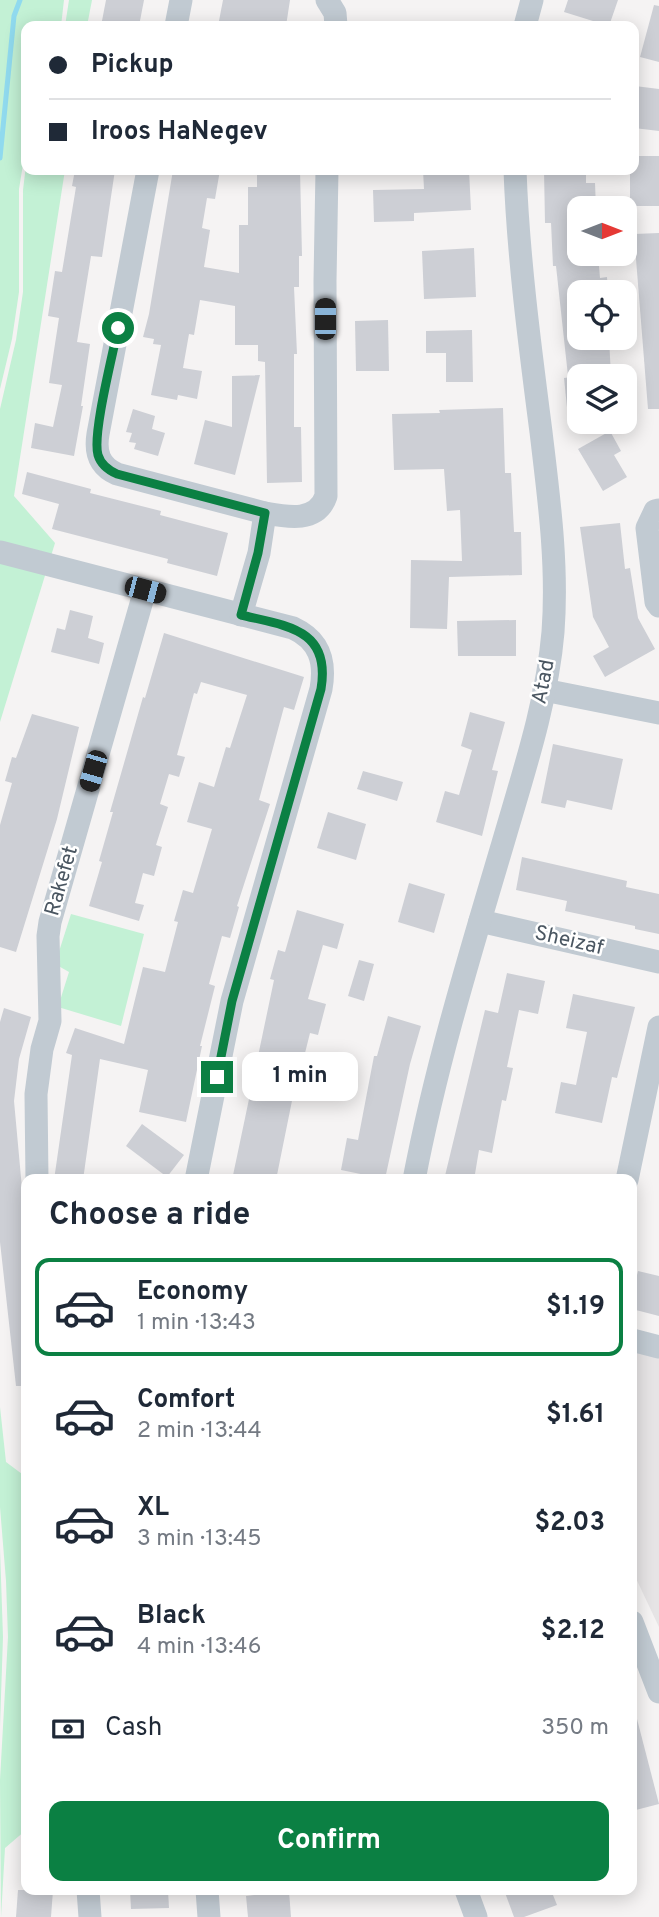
<!DOCTYPE html>
<html lang="en">
<head>
<meta charset="utf-8">
<style>
  :root { --surface:#fff; --page:#f2f2f3; --text:#1f2937; --muted:#747a83; --line:#e0e1e3; --accent:#0b8043 }
  body { margin:0; font-family:Overpass,sans-serif; background:var(--page); color:var(--text); height:100vh; display:flex; flex-direction:column; font-size:26px; white-space:nowrap }
  * { box-sizing:border-box; margin:0 }
  p { font-size:23px; color:var(--muted) }
  .icon { flex:none; width:38px; height:38px; fill:none; stroke:currentColor; stroke-width:2; stroke-linecap:round; stroke-linejoin:round }
  .map { position:relative; flex:1; overflow:hidden }
  .panel { position:absolute; left:21px; top:1174px; width:616px; height:721px; display:flex; flex-direction:column; background:var(--surface); border-radius:14px; box-shadow:0 4px 18px #0003 }
  .panel>* { flex:none }
  .top-card { position:absolute; left:21px; top:21px; width:618px; height:154px; border-radius:14px; box-shadow:0 4px 18px #0003; display:grid; align-content:center; height:154px; padding:0 28px; background:var(--surface) }
  .needle { width:46px; rotate:90deg }
  .tools { position:absolute; left:567px; top:196px; display:grid; gap:14px }
  .tools a { display:grid; place-items:center; width:70px; height:70px; border-radius:14px; background:var(--surface); box-shadow:0 4px 18px #0003; font-size:35px }
  .end { position:absolute; width:32px; height:32px; margin:-16px; border:9px solid #0b8043; background:#fff; box-shadow:0 0 0 4px #fff }
  .from { border-radius:50% }
  .bubble { position:absolute; height:49px; border-radius:14px; background:var(--surface); box-shadow:0 4px 18px #0003; font-size:23px; font-weight:700; line-height:49px; text-align:center }
  .car { position:absolute; width:21px; height:42px; margin:-21px -10px; border-radius:9px; box-shadow:0 0 5px 2px #0007; background:linear-gradient(#222 24%,#8ab4d8 0 40%,#222 0 76%,#8ab4d8 0 86%,#222 0) }
  .top-card b { display:flex; align-items:center; gap:24px; height:66px; font-size:26px }
  .top-card b+b { border-top:2px solid var(--line) }
  .top-card i { width:18px; height:18px; background:var(--text) }
  ul { padding:0; list-style:none }
  li { display:flex; align-items:center; gap:21px; height:98px; margin:0 14px 10px; padding:0 14px; border:4px solid transparent; border-radius:14px }
  li div { flex:1 }
  li b { display:block; font-size:26px }
  li em { font-style:normal; font-weight:700 }
  li.selected { border-color:var(--accent) }
  li>.icon { width:63px; height:63px; stroke-width:1.5 }
  h2 { padding:0 28px; font-size:32px; line-height:84px }
  .pay { display:flex; align-items:center; gap:18px; height:77px; padding:0 28px; font-size:26px }
  .pay p { margin-inline-start:auto }
  .button { display:flex; gap:14px; margin-top:auto; padding:14px 28px }
  .button a { flex:1; height:80px; border-radius:14px; background:var(--accent); color:#fff; font-size:28px; font-weight:700; line-height:80px; text-align:center }
  .map>svg:first-child { display:block }
</style>
</head>
<body>
<div class="map">
<svg width="659" height="1917" viewBox="0 0 659 1917">
  <rect width="100%" height="100%" fill="#f5f3f3"/>
  <path fill="#e6e4e5" d="M632,1350L659,1357V1627L632,1570Z"/>
  <g fill="#c3f1d5">
    <path d="M0,0H64L61,26H26V146L19,189V292L12,339L0,389Z"/>
    <path d="M69,0H92L87,26H65Z"/>
    <path d="M26,165V170H65L14,496L55,543L0,722V409L16,340L23,292V190Z"/>
    <path d="M71,914L144,934L121,1026L58,1007L69,972L55,964Z"/>
    <path d="M0,1407L6,1462L26,1477V1830L5,1848L1,1917L0,1780L8,1637L6,1581L0,1507Z"/>
    <path d="M0,1549L3,1637L0,1726Z"/>
  </g>
  <g fill="none" stroke-linecap="round" stroke-linejoin="round">
    <path stroke="#90daee" stroke-width="5" d="M0,158L14,16L20,0"/>
  </g>
  <g fill="#cdcfd5">
    <path d="M106,0H144L139,26H101Z"/>
    <path d="M223,0H290L286,26H218Z"/>
    <path d="M568,0H618L609,26L564,12Z"/>
    <path d="M654,5L659,6V62L640,57Z"/>
    <path d="M635,86L659,89V131L634,128Z"/>
    <path d="M634,156H659V206H630V170H634Z"/>
    <path d="M75,170H115L102,257L91,256L77,342L90,344L81,406H83L74,456L31,448L35,423L53,427L62,385L49,383L59,318L48,316L55,271L62,272L76,187L72,186Z"/>
    <path d="M173,170H220L215,199L207,198L202,228L210,230L204,267L239,273V225H248V187H257V170H300L302,256H299V287H294L297,354H294V427H301L302,482L267,483L265,362L258,361V345H235V306L200,300L194,335L189,334L183,368L202,371L197,399L178,395L177,400L151,395L161,345L153,344L154,339L143,337L149,314Z"/>
    <path d="M423,170H469L471,210L414,213V221L374,222L373,190L424,189Z"/>
    <path d="M544,170H586V183H595L596,208H579V254H598L600,278L607,277L608,292H579V338H609L611,376H568L556,266H553L551,223H545Z"/>
    <path d="M659,233V409H648L634,234Z"/>
    <path d="M474,248L476,297L424,299L422,251Z"/>
    <path d="M388,320L389,371H356L355,321Z"/>
    <path d="M472,330L473,382H446V353H426V331Z"/>
    <path d="M260,375L235,475L194,464L205,420L232,427V376Z"/>
    <path d="M579,376V426L569,427L564,378Z"/>
    <path d="M503,408L505,473H511L514,532H521L522,575L449,577L447,629L410,628L411,560L462,561L460,510L447,511L444,469L394,470L392,414L440,413L439,410Z"/>
    <path d="M133,409L155,416L152,429L165,433L158,456L134,449L136,443L129,442L132,433L126,432Z"/>
    <path d="M610,431L621,451L614,455L627,477L603,491L578,449Z"/>
    <path d="M27,472L91,489L90,493L161,511L160,515L228,533L217,576L167,563L168,559L52,529L59,504L22,494Z"/>
    <path d="M620,523L625,569L630,568L638,618L655,649L605,677L593,656L609,647L593,617L580,527Z"/>
    <path d="M70,610L93,616L88,638L104,643L99,664L51,652L57,628L65,630Z"/>
    <path d="M516,620V656H458L457,621Z"/>
    <path d="M164,633L304,677L294,710L284,707L259,800L270,804L237,906L239,907L230,938L222,936L209,984L215,986L200,1046H202L186,1122L139,1112L148,1070L100,1059L83,1180H54L72,1055L66,1053L75,1028L124,1044L143,967L165,972L178,922L174,921L183,890L193,893L212,829L187,822L199,782L214,787L226,747L230,748L247,695L201,682L197,694L194,693L177,755L185,757L179,777L169,774L160,804L168,807L156,845L162,847L154,876L143,873L135,903L144,905L139,921L89,906L102,862L99,861L113,812H110L143,697L145,698Z"/>
    <path d="M470,712L505,722L492,770L498,771L482,836L436,822L445,791L459,795L472,750L461,746Z"/>
    <path d="M32,714L79,727L57,819L16,952L0,947V825L12,783L5,781L12,757L16,758Z"/>
    <path d="M553,744L623,759L612,810L567,800L565,808L541,803Z"/>
    <path d="M363,771L403,782L397,801L357,789Z"/>
    <path d="M328,812L366,824L356,860L317,848Z"/>
    <path d="M522,857L627,881L626,887L659,894V934L635,929V926L565,911L567,901L516,890Z"/>
    <path d="M409,883L445,894L434,933L398,922Z"/>
    <path d="M297,910L344,924L337,949L323,945L308,999L326,1004L318,1035L310,1033L299,1077L297,1076L276,1180H232L274,980L270,979L278,950L285,952Z"/>
    <path d="M359,960L374,964L364,1001L348,996Z"/>
    <path d="M507,973L545,981L538,1014L519,1010L507,1067L513,1068L506,1101L502,1100L492,1153L479,1150L474,1180H444L485,1010L498,1013Z"/>
    <path d="M573,994L635,1007L617,1078L612,1077L602,1123L555,1113L561,1082L576,1085L587,1032L566,1028Z"/>
    <path d="M4,1008L31,1017L19,1059L14,1101L26,1232V1386H16L0,1242V1022Z"/>
    <path d="M388,1016L421,1026L410,1064L385,1179L341,1170L347,1138L358,1140L374,1056H377Z"/>
    <path d="M142,1124L184,1155L167,1177L126,1146Z"/>
    <path d="M638,1271L659,1276V1316L632,1309V1295Z"/>
    <path d="M637,1719L659,1804L632,1811V1720Z"/>
    <path d="M18,1890H53L51,1917H16Z"/>
    <path d="M130,1890H168L169,1908L131,1909Z"/>
    <path d="M504,1890H551L557,1905L524,1917H514Z"/>
    <path d="M289,1891L291,1917H248L246,1896Z"/>
  </g>
  <g fill="none" stroke-linecap="round" stroke-linejoin="round">
    <g stroke="#c1cad2" stroke-width="23">
      <path d="M327,0L335,13L336,26"/>
      <path d="M176,26L181,0"/>
      <path d="M525,26L532,0"/>
      <path d="M148,170L98,434C95,452 99,466 117,474L265,513"/>
      <path d="M659,510L655,511L647,528L656,602L659,606"/>
      <path d="M0,552L293,628C319,640 326,661 321,689L232,1001L196,1180"/>
      <path d="M241,615L259,553L265,513C287,517 317,523 326,496L325,281L327,170"/>
      <path d="M544,690L659,713"/>
      <path d="M480,921L659,962"/>
      <path d="M37,1180L36,1094L42,1049L50,1021L48,936L50,922L145,590"/>
      <path d="M414,1180C436,1065 470,954 503,843C523,774 547,703 553,632C558,565 549,499 541,432C530,347 518,255 515,170"/>
      <path d="M627,1180L659,1027"/>
      <path d="M632,1340L659,1347"/>
      <path d="M632,1622L659,1692"/>
      <path d="M88,1890L90,1917"/>
      <path d="M207,1890L209,1917"/>
      <path d="M466,1890L476,1917"/>
    </g>
  </g>
  <g fill="none" stroke-linecap="round" stroke-linejoin="round">
    <path stroke="#0b8043" stroke-width="9" d="M118,328C113,354 92,434 98,455C101,465 108,470 117,474L265,513L258,553L241,615C287,626 331,629 321,689L232,1001L217,1077"/>
  </g>
  <g text-anchor="middle" dominant-baseline="central" stroke-width="5" stroke-linejoin="round" paint-order="stroke">
    <g font-size="21" fill="#4a5661" stroke="#fff">
      <text transform="translate(544 682) rotate(-79)">Atad</text>
      <text transform="translate(62 881) rotate(-74)">Rakefet</text>
      <text transform="translate(569 941) rotate(13)">Sheizaf</text>
    </g>
  </g>
</svg>
<div class="tools">
<a><svg class="needle" viewBox="-14 -14 28 28"><path d="M0-13l5 13h-10z" fill="#e53935"/><path d="M0 13l5-13h-10z" fill="#747a83"/></svg></a>
<a><svg class="icon" aria-label="locate" viewBox="0 0 24 24"><circle cx="12" cy="12" r="6"/><path d="M12 2v4M12 18v4M2 12h4M18 12h4"/></svg></a>
<a><svg class="icon" aria-label="layers" viewBox="0 0 24 24"><path d="M12 4l9 5-9 5-9-5zM3 14l9 5 9-5"/></svg></a>
</div>
<i class="end from" style="left:118px;top:328px"></i>
<i class="end" style="left:217px;top:1077px"></i>
<div class="bubble" style="left:242px;top:1052px;width:116px">1 min</div>
<i class="car" style="left:325px;top:319px;rotate:0deg"></i>
<i class="car" style="left:145px;top:590px;rotate:105deg"></i>
<i class="car" style="left:93px;top:771px;rotate:196deg"></i>
<div class="top-card">
<b><i class="from"></i>Pickup</b>
<b><i></i>Iroos HaNegev</b>
</div>
<section class="panel">
<h2>Choose a ride</h2>
<ul>
<li class="selected"><svg class="icon" aria-label="car" viewBox="0 0 24 24"><path d="M5 17H2v-5l4-1 3-4h7l3 4 3 1v5h-3M9 17h6M6 11h13"/><circle cx="7" cy="17" r="2"/><circle cx="17" cy="17" r="2"/></svg><div><b>Economy</b><p>1 min · 13:43</p></div><em>$1.19</em></li>
<li><svg class="icon" aria-label="car" viewBox="0 0 24 24"><path d="M5 17H2v-5l4-1 3-4h7l3 4 3 1v5h-3M9 17h6M6 11h13"/><circle cx="7" cy="17" r="2"/><circle cx="17" cy="17" r="2"/></svg><div><b>Comfort</b><p>2 min · 13:44</p></div><em>$1.61</em></li>
<li><svg class="icon" aria-label="car" viewBox="0 0 24 24"><path d="M5 17H2v-5l4-1 3-4h7l3 4 3 1v5h-3M9 17h6M6 11h13"/><circle cx="7" cy="17" r="2"/><circle cx="17" cy="17" r="2"/></svg><div><b>XL</b><p>3 min · 13:45</p></div><em>$2.03</em></li>
<li><svg class="icon" aria-label="car" viewBox="0 0 24 24"><path d="M5 17H2v-5l4-1 3-4h7l3 4 3 1v5h-3M9 17h6M6 11h13"/><circle cx="7" cy="17" r="2"/><circle cx="17" cy="17" r="2"/></svg><div><b>Black</b><p>4 min · 13:46</p></div><em>$2.12</em></li>
</ul>
<div class="pay"><svg class="icon" aria-label="cash" viewBox="0 0 24 24"><path d="M3 7h18v10H3z"/><circle cx="12" cy="12" r="2"/></svg>Cash<p>350 m</p></div>
<div class="button"><a>Confirm</a></div>
</section>
</div>
</body>
</html>
